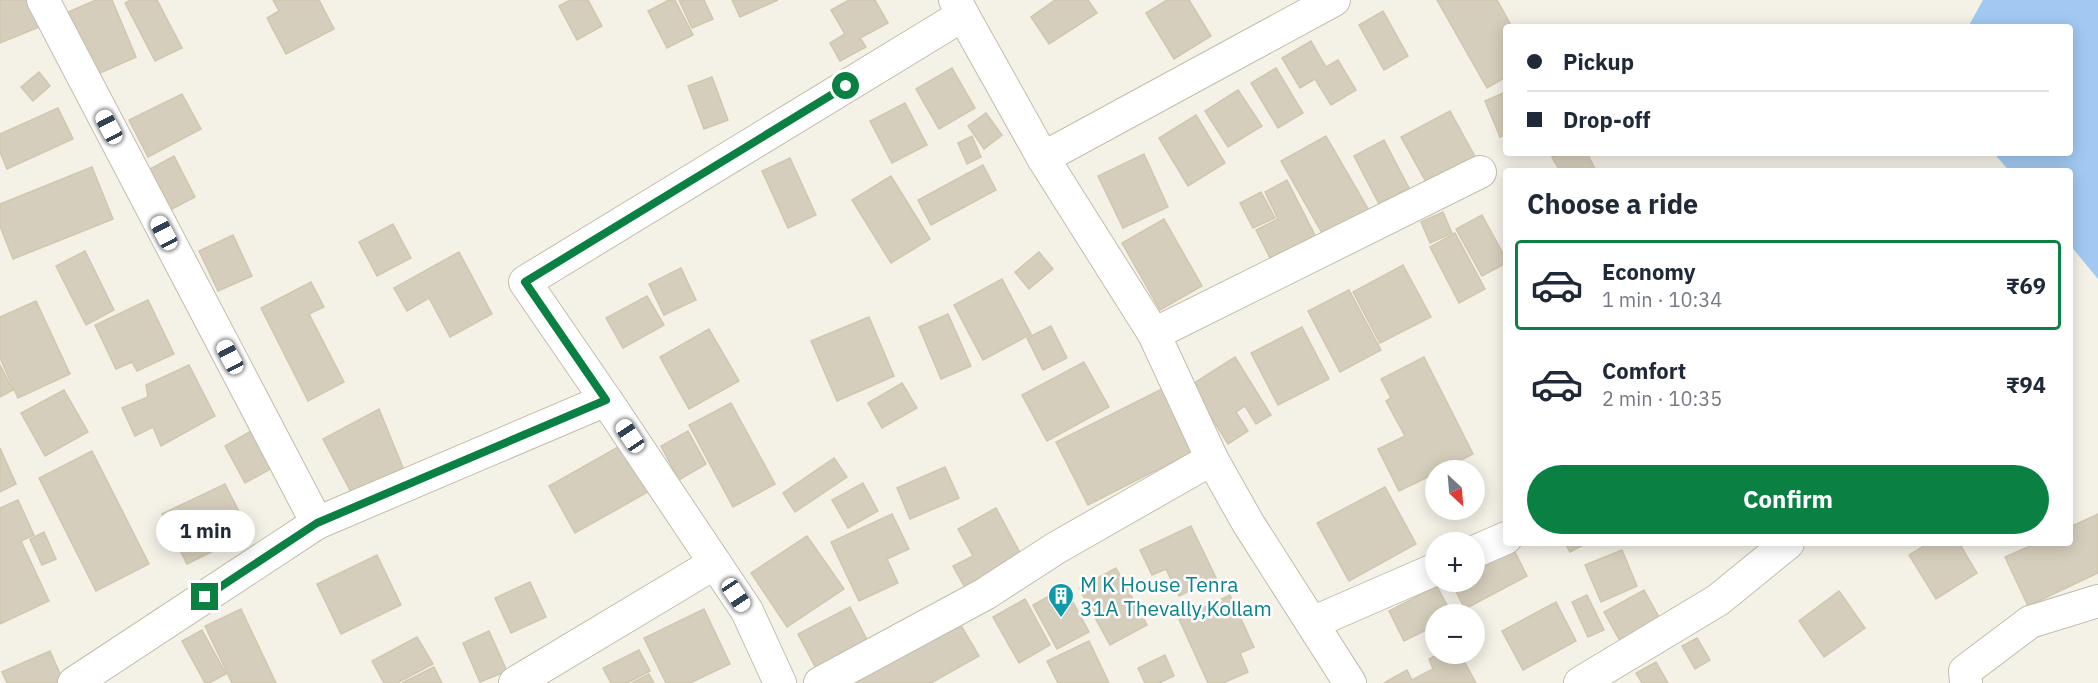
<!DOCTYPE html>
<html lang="en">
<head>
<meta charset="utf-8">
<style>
  :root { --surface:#fff; --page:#f6f6f7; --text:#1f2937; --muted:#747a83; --line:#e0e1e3; --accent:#0b8043 }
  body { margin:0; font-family:"IBM Plex Sans",sans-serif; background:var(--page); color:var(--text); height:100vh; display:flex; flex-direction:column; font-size:22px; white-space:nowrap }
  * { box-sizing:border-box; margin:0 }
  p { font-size:20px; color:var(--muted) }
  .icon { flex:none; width:33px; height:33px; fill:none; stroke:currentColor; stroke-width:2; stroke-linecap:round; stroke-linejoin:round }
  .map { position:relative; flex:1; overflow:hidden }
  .sheet { position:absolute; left:1503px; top:168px; width:570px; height:378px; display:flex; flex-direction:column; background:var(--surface); border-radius:6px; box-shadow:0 3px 15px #0003 }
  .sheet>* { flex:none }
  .guide { position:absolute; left:1503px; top:24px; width:570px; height:132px; border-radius:6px; box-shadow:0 3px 15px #0003; display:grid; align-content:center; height:132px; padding:0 24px; background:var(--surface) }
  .needle { width:39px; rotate:154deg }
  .fabs { position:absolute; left:1425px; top:460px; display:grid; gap:12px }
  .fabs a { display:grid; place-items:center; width:60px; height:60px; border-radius:50%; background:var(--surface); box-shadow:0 3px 15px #0003; font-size:30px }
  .end { position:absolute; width:27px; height:27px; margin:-14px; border:8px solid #0b8043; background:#fff; box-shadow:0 0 0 3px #fff }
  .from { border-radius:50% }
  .bubble { position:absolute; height:42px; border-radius:21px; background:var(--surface); box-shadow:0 3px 15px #0003; font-size:20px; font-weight:800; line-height:42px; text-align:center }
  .car { position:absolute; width:18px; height:36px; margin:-18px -9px; border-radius:8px; box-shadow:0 0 4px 2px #0007; background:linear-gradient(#fff 24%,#345 0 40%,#fff 0 76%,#345 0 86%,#fff 0) }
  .guide b { display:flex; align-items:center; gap:21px; height:57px; font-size:22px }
  .guide b+b { border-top:2px solid var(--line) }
  .guide i { width:15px; height:15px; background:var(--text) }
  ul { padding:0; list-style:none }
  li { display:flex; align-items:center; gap:18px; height:90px; margin:0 12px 9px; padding:0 12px; border:3px solid transparent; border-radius:6px }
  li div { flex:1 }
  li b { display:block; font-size:22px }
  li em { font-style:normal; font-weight:800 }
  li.on { border-color:var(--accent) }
  li>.icon { width:54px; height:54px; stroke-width:1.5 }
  h2 { padding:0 24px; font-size:27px; line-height:72px }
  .button { display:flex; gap:12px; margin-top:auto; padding:12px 24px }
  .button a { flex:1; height:69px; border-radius:36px; background:var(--accent); color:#fff; font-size:24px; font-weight:800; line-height:69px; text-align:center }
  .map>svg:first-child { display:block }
</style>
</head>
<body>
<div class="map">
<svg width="2098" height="683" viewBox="0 0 2098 683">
  <rect width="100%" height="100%" fill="#f4f1e7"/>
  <path fill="#a2c9f2" d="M1983,0H2098V279L2070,245V171H2009L1994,153H2070V27H1968Z"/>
  <g fill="#d6cebc" stroke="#d1c7af" stroke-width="1.5">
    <path d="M0,0H29L39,27L0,43Z"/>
    <path d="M96,0H112L136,57L91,77L64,14Z"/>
    <path d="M130,0H157L182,48L155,61L125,3Z"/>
    <path d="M273,0H319L334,29L286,54L267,18L279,11Z"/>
    <path d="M570,0H588L602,26L577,40L559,6Z"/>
    <path d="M669,0H675L693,35L667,48L648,11Z"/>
    <path d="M679,0H704L713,19L692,28Z"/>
    <path d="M732,0H778L740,17Z"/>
    <path d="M849,0H875L888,23L860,38L866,47L840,61L830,43L845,34L831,10Z"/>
    <path d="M1055,0H1088L1097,13L1049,44L1031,17Z"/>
    <path d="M1167,0H1189L1211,36L1174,59L1146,13Z"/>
    <path d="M1437,0H1497L1512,27H1506V77L1487,88Z"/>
    <path d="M1383,11L1408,56L1384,70L1359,25Z"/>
    <path d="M1311,41L1326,67L1338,60L1356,90L1331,105L1315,79L1300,88L1282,58Z"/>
    <path d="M952,68L975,108L939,129L916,89Z"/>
    <path d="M1276,68L1303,113L1278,128L1251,83Z"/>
    <path d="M39,72L50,86L33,101L21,87Z"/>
    <path d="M712,77L728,120L704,129L688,86Z"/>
    <path d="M1238,90L1262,126L1228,147L1205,111Z"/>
    <path d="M1506,92V134L1500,137L1485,101Z"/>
    <path d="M182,94L201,129L148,157L129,120Z"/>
    <path d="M905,103L927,145L892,163L870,121Z"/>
    <path d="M58,108L73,139L7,169L0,152V134Z"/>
    <path d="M1450,111L1478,162L1430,189L1401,137Z"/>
    <path d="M986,113L1002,135L984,149L968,126Z"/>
    <path d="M1196,115L1225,163L1188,186L1159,138Z"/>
    <path d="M972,136L981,157L967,164L958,143Z"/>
    <path d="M1326,136L1371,214L1326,240L1281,161Z"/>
    <path d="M1384,140L1409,188L1379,204L1354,156Z"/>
    <path d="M1560,153H1587L1596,171H1560L1552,157Z"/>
    <path d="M1144,154L1168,207L1123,228L1098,176Z"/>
    <path d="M174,156L195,197L159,216L137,176Z"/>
    <path d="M790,158L816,215L788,228L762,171Z"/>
    <path d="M983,165L996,190L931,225L918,200Z"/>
    <path d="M92,167L113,219L13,259L0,226V204Z"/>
    <path d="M891,176L930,239L891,263L852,200Z"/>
    <path d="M1287,180L1321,247L1276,270L1256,230L1278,219L1265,192Z"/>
    <path d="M1261,192L1275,218L1253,228L1240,203Z"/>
    <path d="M1443,212L1452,233L1430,243L1421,222Z"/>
    <path d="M1482,215L1506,259V263L1482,276L1456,229Z"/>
    <path d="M1164,219L1202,286L1160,310L1122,243Z"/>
    <path d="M393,224L411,258L377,276L359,242Z"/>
    <path d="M1455,233L1485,289L1459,303L1430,247Z"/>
    <path d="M233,235L252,276L218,291L199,251Z"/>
    <path d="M85,251L114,310L86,325L56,266Z"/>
    <path d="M459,252L492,314L450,337L429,298L407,311L394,288Z"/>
    <path d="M1039,252L1053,269L1029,289L1015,272Z"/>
    <path d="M1403,265L1431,317L1380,343L1353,292Z"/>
    <path d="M681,268L696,300L664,315L649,284Z"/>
    <path d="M1002,279L1031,334L983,360L954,305Z"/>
    <path d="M311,282L324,307L309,314L344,382L308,401L261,308Z"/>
    <path d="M1349,290L1381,350L1340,372L1308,311Z"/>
    <path d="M647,296L664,325L623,348L606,318Z"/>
    <path d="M148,300L174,354L137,371L132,362L116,369L95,325Z"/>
    <path d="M36,301L70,374L18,398L0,358V317Z"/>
    <path d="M948,314L971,366L941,379L919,327Z"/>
    <path d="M869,317L894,376L837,401L811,341Z"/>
    <path d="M1051,326L1067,358L1043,370L1027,338Z"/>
    <path d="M1302,327L1329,379L1278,405L1251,353Z"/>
    <path d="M709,329L739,381L689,409L660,357Z"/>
    <path d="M1235,357L1271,415L1256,424L1245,406L1236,412L1248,431L1228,444L1191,385Z"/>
    <path d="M1424,357L1473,454L1440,471H1436V473L1399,491L1378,449L1405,436L1386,401L1391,398L1381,379Z"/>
    <path d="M1084,362L1109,407L1047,441L1022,395Z"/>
    <path d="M0,365L13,390L0,397Z"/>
    <path d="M189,365L215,416L161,446L153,427L135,436L122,408L148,397L146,385Z"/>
    <path d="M902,383L917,408L882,428L868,403Z"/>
    <path d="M1164,388L1196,450L1088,505L1056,442Z"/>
    <path d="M64,390L88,432L45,456L21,413Z"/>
    <path d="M731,403L775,484L733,507L689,425Z"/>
    <path d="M379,409L403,468L353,496L323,439Z"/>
    <path d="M263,424L283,462L245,483L225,446Z"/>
    <path d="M688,431L706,464L679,480L661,446Z"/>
    <path d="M627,442L653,489L575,533L549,486Z"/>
    <path d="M0,448L16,484L0,492Z"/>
    <path d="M92,451L149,564L96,591L39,478Z"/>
    <path d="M834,458L847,477L795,512L783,493Z"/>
    <path d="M945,467L959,498L910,519L897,488Z"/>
    <path d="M863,483L878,511L848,528L832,500Z"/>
    <path d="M225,484L250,533L187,564L162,514Z"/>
    <path d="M1385,487L1416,544L1349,581L1317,523Z"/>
    <path d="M18,500L34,535L21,541L49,601L0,624V508Z"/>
    <path d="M996,508L1026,564L969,595L953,566L973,556L958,529Z"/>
    <path d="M892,514L909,549L887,559L898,583L859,601L831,542Z"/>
    <path d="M2098,514V573L2028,606L2005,557L2037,543H2070V527Z"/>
    <path d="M1191,526L1216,578L1179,596L1166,569L1152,575L1140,550Z"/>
    <path d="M44,532L56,559L42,565L30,539Z"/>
    <path d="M807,536L844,589L787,627L751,573Z"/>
    <path d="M1565,543H1587L1570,552Z"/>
    <path d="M1929,543H1959L1977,573L1936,599L1909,555Z"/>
    <path d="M1513,548L1527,576L1465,609L1451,582H1474V568Z"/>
    <path d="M1622,550L1637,586L1601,602L1585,565Z"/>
    <path d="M377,555L401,605L341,634L317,584Z"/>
    <path d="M1116,568L1147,625L1110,645L1079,588Z"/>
    <path d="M530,582L546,617L511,633L495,598Z"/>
    <path d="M1437,586L1452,615H1436V625L1404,641L1389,611Z"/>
    <path d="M1065,587L1089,632L1057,649L1033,605Z"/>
    <path d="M1644,590L1665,628L1625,650L1604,612Z"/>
    <path d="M1839,591L1865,628L1824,657L1799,621Z"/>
    <path d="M1230,595L1254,647L1240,653L1248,672L1223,683H1208L1179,619Z"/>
    <path d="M1587,595L1604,630L1588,637L1572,602Z"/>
    <path d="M1025,599L1050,645L1019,663L993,617Z"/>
    <path d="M1556,602L1576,641L1523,670L1502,631Z"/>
    <path d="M850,607L872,649L820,676L798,634Z"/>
    <path d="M241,609L276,683H232L205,626Z"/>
    <path d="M704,609L730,664L690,683H666L644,638Z"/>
    <path d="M956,617L979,656L931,683H839Z"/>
    <path d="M202,630L226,674L209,683H205L182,641Z"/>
    <path d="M489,631L507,671L480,682L463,643Z"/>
    <path d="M417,637L433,664L397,683H384L372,661Z"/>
    <path d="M1697,638L1710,660L1695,669L1682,646Z"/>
    <path d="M1089,641L1109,683H1058L1047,661Z"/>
    <path d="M639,650L650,671L627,683H611L603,668Z"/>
    <path d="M50,651L64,683H7L2,672Z"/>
    <path d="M1438,654H1460L1476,683H1384L1407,670L1412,680L1433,669L1429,659Z"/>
    <path d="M1165,655L1174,676L1159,683H1145L1138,668Z"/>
    <path d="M1656,662L1668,683H1642L1636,673Z"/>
    <path d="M434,667L442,683H402Z"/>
    <path d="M649,674L654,683H632Z"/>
  </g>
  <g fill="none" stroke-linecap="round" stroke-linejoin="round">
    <defs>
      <g id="minor">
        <path d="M43,0L317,523"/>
        <path d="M963,15L1043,158L1154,334L1212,459L1248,523L1350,683"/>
        <path d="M1043,158L1334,0"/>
        <path d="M1154,334L1480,172"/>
        <path d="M606,400L747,611L780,683"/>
        <path d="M1474,552L1506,538"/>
        <path d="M1312,623L1436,569"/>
        <path d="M74,683L317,523L606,400L525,282L963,15L955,0"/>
        <path d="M515,683L715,563"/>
        <path d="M820,683L985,594L1056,548L1212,459"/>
        <path d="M1580,683L1718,600L1788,543"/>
        <path d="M1966,683L1965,671L2030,622L2098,601"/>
      </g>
    </defs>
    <use href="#minor" stroke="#c2bdac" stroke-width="34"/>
    <use href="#minor" stroke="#fff" stroke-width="32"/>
  </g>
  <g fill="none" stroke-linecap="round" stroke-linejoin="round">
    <path stroke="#0b8043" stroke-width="8" d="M205,597L317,523L606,400L525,282L846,86"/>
  </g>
  <defs>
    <symbol id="building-pin" viewBox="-11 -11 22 30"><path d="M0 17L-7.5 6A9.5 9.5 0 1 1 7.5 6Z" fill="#0f9aa8" stroke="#fff"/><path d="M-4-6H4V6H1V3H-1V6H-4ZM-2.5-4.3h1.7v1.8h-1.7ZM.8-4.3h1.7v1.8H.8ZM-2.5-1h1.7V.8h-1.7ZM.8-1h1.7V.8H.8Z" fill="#fff"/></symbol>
  </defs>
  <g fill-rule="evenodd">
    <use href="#building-pin" x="1046" y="581" width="30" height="40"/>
  </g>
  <g text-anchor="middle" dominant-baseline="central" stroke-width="5" stroke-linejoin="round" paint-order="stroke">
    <g font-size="21" fill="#0d838f" stroke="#fff" text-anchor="start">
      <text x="1080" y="584">M K House Tenra<tspan x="1080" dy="24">31A Thevally,Kollam</tspan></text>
    </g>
  </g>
</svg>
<div class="fabs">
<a><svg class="needle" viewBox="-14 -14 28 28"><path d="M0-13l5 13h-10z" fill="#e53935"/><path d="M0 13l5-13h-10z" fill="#747a83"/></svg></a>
<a>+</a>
<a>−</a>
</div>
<i class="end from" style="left:846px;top:86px"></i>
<i class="end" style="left:205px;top:597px"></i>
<div class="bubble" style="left:156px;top:510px;width:99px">1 min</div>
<i class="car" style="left:109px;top:127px;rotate:332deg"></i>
<i class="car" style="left:164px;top:233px;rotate:332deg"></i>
<i class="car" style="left:230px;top:357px;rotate:332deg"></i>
<i class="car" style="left:630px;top:436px;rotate:326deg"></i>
<i class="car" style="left:736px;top:595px;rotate:146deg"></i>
<div class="guide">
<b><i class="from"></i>Pickup</b>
<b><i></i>Drop-off</b>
</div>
<section class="sheet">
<h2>Choose a ride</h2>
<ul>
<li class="on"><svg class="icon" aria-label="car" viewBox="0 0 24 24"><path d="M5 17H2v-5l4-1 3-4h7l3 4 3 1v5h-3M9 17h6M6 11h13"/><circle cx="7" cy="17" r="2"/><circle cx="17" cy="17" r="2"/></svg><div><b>Economy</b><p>1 min · 10:34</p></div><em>₹69</em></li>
<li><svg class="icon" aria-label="car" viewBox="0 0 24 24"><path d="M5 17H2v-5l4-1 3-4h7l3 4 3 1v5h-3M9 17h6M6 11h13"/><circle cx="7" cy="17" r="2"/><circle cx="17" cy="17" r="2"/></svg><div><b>Comfort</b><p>2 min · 10:35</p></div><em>₹94</em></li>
</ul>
<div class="button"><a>Confirm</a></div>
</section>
</div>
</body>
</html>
